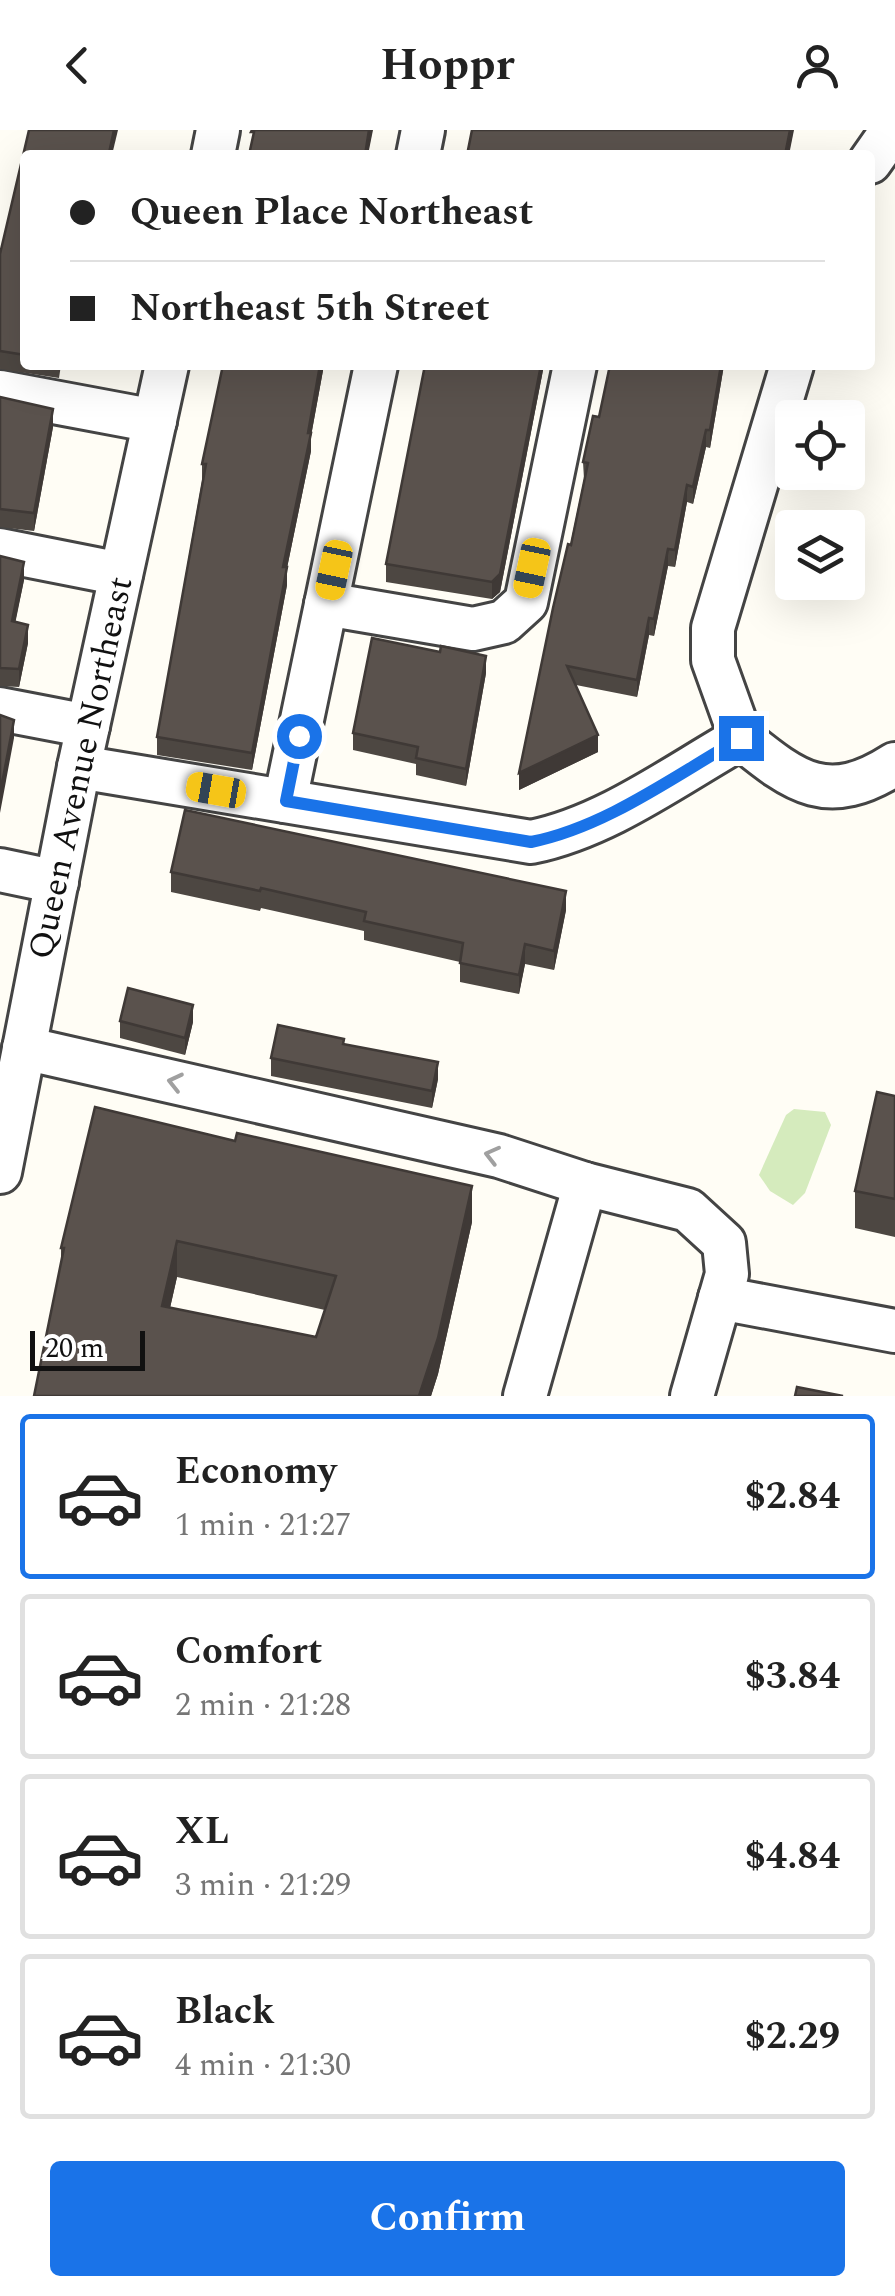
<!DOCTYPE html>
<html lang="en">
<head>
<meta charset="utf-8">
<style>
  :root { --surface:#fff; --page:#f2f2f2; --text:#222; --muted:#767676; --line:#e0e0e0; --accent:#1a73e8 }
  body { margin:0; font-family:Spectral,serif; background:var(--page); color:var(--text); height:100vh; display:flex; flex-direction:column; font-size:38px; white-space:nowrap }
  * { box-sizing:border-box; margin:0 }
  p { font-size:32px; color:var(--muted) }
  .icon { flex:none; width:55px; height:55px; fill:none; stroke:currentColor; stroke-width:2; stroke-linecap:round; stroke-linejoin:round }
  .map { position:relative; height:1266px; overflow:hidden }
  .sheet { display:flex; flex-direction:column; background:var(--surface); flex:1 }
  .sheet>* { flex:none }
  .banner { position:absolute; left:20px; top:20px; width:855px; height:220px; border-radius:10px; box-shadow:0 10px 40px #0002; display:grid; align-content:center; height:220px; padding:0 50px; background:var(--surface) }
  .buttons { position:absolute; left:775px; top:270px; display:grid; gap:20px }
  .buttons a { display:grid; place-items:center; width:90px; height:90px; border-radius:10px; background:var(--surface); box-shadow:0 10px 40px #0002; font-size:50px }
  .scale { position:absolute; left:30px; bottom:25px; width:115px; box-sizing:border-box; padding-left:10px; border:5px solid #111; border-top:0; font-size:28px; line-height:35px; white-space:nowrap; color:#111; -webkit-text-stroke:8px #fff; paint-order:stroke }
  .end { position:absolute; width:45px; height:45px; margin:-22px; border:12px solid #1a73e8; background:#fff; box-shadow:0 0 0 5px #fff }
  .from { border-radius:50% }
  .car { position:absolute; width:30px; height:60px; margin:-30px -15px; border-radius:12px; box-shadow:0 0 8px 2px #0007; background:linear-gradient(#f5c518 24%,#345 0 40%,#f5c518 0 76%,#345 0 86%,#f5c518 0) }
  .banner b { display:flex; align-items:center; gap:35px; height:95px; font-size:38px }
  .banner b+b { border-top:2px solid var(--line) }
  .banner i { width:25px; height:25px; background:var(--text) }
  ul { padding:18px 0 0; list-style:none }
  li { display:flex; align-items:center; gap:30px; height:165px; margin:0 20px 15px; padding:0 30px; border:5px solid var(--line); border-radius:10px }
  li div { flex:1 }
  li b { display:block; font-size:38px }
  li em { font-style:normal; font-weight:700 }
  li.active { border-color:var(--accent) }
  li>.icon { width:90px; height:90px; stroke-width:1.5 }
  .action { display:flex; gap:20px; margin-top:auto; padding:20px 50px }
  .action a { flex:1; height:115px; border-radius:10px; background:var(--accent); color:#fff; font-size:40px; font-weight:700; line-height:115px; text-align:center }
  header { display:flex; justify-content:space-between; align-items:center; height:130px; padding:0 50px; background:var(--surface); font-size:45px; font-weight:700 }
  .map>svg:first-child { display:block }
</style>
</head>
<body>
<header><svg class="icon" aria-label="back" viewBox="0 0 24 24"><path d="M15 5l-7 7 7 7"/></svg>Hoppr<svg class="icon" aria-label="person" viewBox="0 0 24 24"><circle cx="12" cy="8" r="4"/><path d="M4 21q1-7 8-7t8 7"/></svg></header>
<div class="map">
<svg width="895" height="1266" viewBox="0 0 895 1266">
  <rect width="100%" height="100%" fill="#fffdf5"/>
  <path fill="#d5ebbd" d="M794,979L825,982L831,995L805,1063L793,1075L770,1061L759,1045L786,985Z"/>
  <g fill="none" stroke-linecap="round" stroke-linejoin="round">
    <defs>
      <g id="minor">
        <path d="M213,25L218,0"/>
        <path d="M418,25L423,0"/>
        <path d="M870,32L884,12L895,7"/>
        <path d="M0,262L155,291"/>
        <path d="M0,420L121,444"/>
        <path d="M326,474L473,499L504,492L526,472L575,235"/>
        <path d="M0,579L88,596"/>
        <path d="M741,608L713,530V498L792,235"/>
        <path d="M79,637L531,712C606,697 674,646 741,608C796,653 828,677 895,634"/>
        <path d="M285,671L376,235"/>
        <path d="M0,740L57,752"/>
        <path d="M24,918L499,1026L585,1054L688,1080L724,1113L727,1144L692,1266"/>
        <path d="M0,1042L79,637L167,235"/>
        <path d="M720,1168L895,1201"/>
        <path d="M525,1266L585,1054"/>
      </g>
    </defs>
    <use href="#minor" stroke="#444" stroke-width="48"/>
    <use href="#minor" stroke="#fff" stroke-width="42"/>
  </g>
  <g fill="#4d4742" fill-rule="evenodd">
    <path d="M25,25V235H61L59,248L0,239V124Z"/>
    <path d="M223,235H324L311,306V321L287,438V455L252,640L157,625V607L202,351V334Z"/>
    <path d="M425,235H544L500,462L492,469L386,452V434Z"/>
    <path d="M610,235H724L710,318L706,317L693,374L687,372L675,437L668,436L654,506L649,505L637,567L576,555L598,622L519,660L584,349L583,332L599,287Z"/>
    <path d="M0,267L53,297L34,401L0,397Z"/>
    <path d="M0,426L24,450L15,492L28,513L19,557L0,556Z"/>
    <path d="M486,543L466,656L416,645V634L353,620V603Z"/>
    <path d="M171,742L566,780L554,840L525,834L519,864L460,852V832L364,810V801L261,778L260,781L171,762Z"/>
    <path d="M120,891L193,892L185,925L120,908Z"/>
    <path d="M344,914L438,949L432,978L271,946V928Z"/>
    <path d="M895,966V1107L855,1098V1061Z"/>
    <path d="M472,1092L438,1244L431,1266H34L61,1131V1118ZM177,1147L325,1180L316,1207L170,1178Z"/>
  </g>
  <g fill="#3f3936">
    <path d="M114,0H118L112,25H109Z"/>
    <path d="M369,0H373L368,25H365Z"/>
    <path d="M790,0H794L789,25H785Z"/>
    <path d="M320,235H324L311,306V321L287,438V455L252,640V623L283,437Z"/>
    <path d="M541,235H544L500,462L492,469V452Z"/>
    <path d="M721,235H724L710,318V300Z"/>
    <path d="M53,279V297L34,401V383Z"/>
    <path d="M706,300V317L693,374V357Z"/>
    <path d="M687,355V372L675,437V420Z"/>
    <path d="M668,419V436L654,506V489Z"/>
    <path d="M24,432V450L12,509V491Z"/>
    <path d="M649,488V505L637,567V550Z"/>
    <path d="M28,495V513L19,557V539Z"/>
    <path d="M486,526V543L466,656V639Z"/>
    <path d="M14,590V608L0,683V664Z"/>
    <path d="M598,605V622L519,660V643Z"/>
    <path d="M566,761V780L554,840V821Z"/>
    <path d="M525,814V834L519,864V845Z"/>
    <path d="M193,875V892L185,925V908Z"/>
    <path d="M438,932V949L432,978V961Z"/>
    <path d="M472,1056V1092L438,1244L431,1266H419Z"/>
    <path d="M177,1111V1147L162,1213V1176Z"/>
  </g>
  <g fill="#5a524d" stroke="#3f3936" stroke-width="2.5" fill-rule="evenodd">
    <path d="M29,0H114L109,23L116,25H25V225L0,221V124Z"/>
    <path d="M252,0H369L365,25H249L254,2H251Z"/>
    <path d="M472,0H790L785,25H467Z"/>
    <path d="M223,235H320L308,303H311L283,437H287L252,623L157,607L206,334H202Z"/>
    <path d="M425,235H541L500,444L492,452L386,434Z"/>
    <path d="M610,235H721L710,300H706L693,357L687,355L675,420L668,419L654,489L649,488L637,550L567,536L598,605L519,643L553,478L568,414L571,415L588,333L583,332L593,286L599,287Z"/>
    <path d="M0,267L53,279L34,383L0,379Z"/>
    <path d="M0,426L24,432L12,491L28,495L19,539L0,538Z"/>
    <path d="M372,508L440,522L441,516L486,526L466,639L416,628L418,617L353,603Z"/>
    <path d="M0,585L14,590L0,664Z"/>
    <path d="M185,680L566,761L554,821L525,814L519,845L460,833L463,813L364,791L366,782L261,758L260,761L171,742Z"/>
    <path d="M128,858L193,875L185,908L120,891Z"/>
    <path d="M278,895L344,909L343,914L438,932L432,961L271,928Z"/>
    <path d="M877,962L895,966V1069L855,1061Z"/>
    <path d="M95,977L235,1011L237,1003L472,1056L438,1208L419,1266H34L64,1118H61ZM177,1111L336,1146L316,1207L162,1176Z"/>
    <path d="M797,1257L843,1266H795Z"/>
  </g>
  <defs><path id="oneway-chevron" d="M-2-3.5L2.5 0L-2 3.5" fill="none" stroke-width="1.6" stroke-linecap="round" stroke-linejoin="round" transform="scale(2.5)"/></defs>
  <g stroke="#a0a0a0">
    <use href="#oneway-chevron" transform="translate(175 952) rotate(-167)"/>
    <use href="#oneway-chevron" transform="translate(492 1025) rotate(-166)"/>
  </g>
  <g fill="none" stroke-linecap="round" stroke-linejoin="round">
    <path stroke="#1a73e8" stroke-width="12" d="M299,606L286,671L531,712C606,697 674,646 741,608"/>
  </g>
  <g text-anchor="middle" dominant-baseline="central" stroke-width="10" stroke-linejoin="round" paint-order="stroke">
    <g font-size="35" fill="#111" stroke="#fff">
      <text transform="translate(81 638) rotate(-78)">Queen Avenue Northeast</text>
    </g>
  </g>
</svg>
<div class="buttons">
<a><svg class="icon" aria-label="locate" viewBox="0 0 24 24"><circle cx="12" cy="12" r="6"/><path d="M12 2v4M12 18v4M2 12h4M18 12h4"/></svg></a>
<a><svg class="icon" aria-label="layers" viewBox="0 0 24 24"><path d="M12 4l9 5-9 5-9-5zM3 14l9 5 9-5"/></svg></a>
</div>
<div class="scale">20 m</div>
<i class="end from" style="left:299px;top:606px"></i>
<i class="end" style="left:741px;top:608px"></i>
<i class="car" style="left:532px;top:438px;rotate:192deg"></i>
<i class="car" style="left:334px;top:440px;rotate:192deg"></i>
<i class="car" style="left:216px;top:660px;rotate:280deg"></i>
<div class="banner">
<b><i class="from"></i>Queen Place Northeast</b>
<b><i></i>Northeast 5th Street</b>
</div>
</div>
<section class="sheet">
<ul>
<li class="active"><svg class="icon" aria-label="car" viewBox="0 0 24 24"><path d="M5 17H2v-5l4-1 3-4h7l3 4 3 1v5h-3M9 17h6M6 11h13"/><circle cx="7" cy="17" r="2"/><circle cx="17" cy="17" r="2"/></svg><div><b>Economy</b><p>1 min · 21:27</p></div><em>$2.84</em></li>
<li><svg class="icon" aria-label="car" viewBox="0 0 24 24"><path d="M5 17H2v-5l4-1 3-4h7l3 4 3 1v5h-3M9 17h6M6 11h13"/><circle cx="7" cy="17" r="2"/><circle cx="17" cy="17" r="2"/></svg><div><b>Comfort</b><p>2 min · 21:28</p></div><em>$3.84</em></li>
<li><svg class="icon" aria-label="car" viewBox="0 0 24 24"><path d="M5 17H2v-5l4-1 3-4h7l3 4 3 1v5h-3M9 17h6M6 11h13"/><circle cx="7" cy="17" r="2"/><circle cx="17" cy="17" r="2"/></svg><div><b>XL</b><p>3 min · 21:29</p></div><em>$4.84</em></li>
<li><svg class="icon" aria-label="car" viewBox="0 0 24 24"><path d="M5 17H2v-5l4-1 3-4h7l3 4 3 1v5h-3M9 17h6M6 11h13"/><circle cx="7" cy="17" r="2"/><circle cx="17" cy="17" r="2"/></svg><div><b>Black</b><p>4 min · 21:30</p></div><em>$2.29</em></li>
</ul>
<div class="action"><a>Confirm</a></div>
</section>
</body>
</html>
